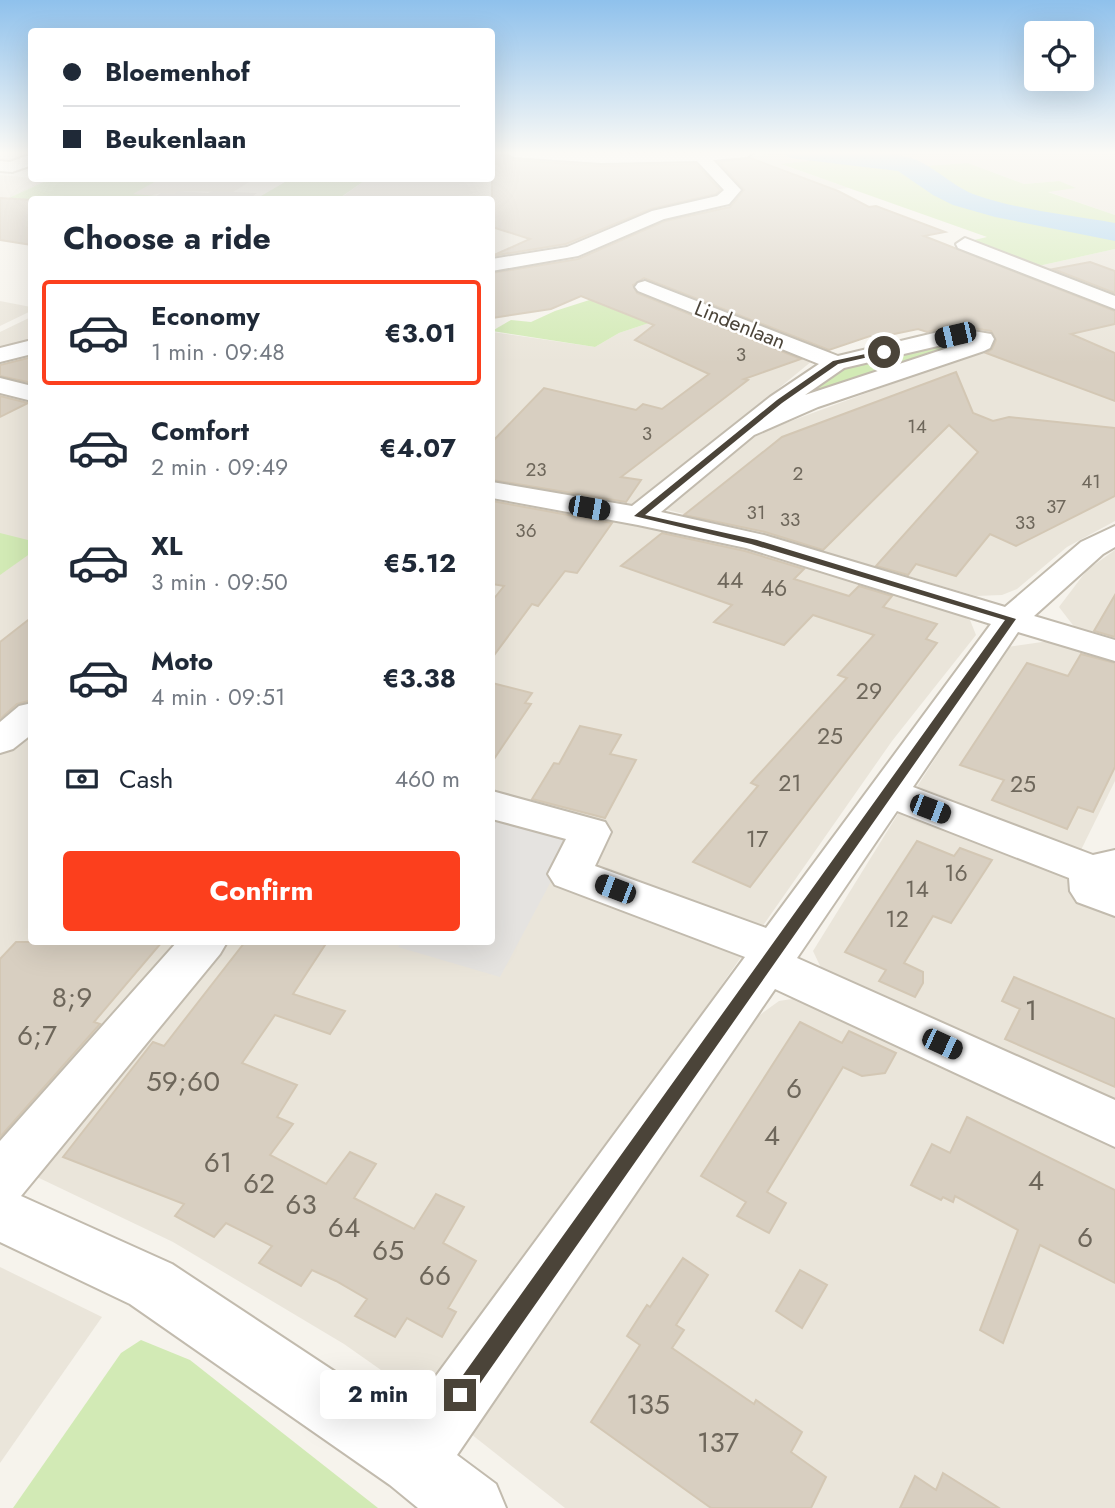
<!DOCTYPE html>
<html lang="en">
<head>
<meta charset="utf-8">
<style>
  :root { --surface:#fff; --page:#f2f2f3; --text:#1f2937; --muted:#747a83; --line:#e0e1e3; --accent:#fc3f1d }
  body { margin:0; font-family:Jost,sans-serif; background:var(--page); color:var(--text); height:100vh; display:flex; flex-direction:column; font-size:26px; white-space:nowrap }
  * { box-sizing:border-box; margin:0 }
  p { font-size:23px; color:var(--muted) }
  .icon { flex:none; width:38px; height:38px; fill:none; stroke:currentColor; stroke-width:2; stroke-linecap:round; stroke-linejoin:round }
  .map { position:relative; flex:1; overflow:hidden }
  .details { position:absolute; left:28px; top:196px; width:467px; height:749px; display:flex; flex-direction:column; background:var(--surface); border-radius:7px; box-shadow:0 7px 28px #0002 }
  .details>* { flex:none }
  .banner { position:absolute; left:28px; top:28px; width:467px; height:154px; border-radius:7px; box-shadow:0 7px 28px #0002; display:grid; align-content:center; height:154px; padding:0 35px; background:var(--surface) }
  .buttons { position:absolute; left:1024px; top:21px; display:grid; gap:14px }
  .buttons a { display:grid; place-items:center; width:70px; height:70px; border-radius:7px; background:var(--surface); box-shadow:0 7px 28px #0002; font-size:35px }
  .end { position:absolute; width:32px; height:32px; margin:-16px; border:9px solid #4b4439; background:#fff; box-shadow:0 0 0 4px #fff }
  .from { border-radius:50% }
  .bubble { position:absolute; height:49px; border-radius:7px; background:var(--surface); box-shadow:0 7px 28px #0002; font-size:23px; font-weight:700; line-height:49px; text-align:center }
  .car { position:absolute; width:21px; height:42px; margin:-21px -10px; border-radius:9px; box-shadow:0 0 5px 2px #0007; background:linear-gradient(#222 24%,#8ab4d8 0 40%,#222 0 76%,#8ab4d8 0 86%,#222 0) }
  .banner b { display:flex; align-items:center; gap:24px; height:66px; font-size:26px }
  .banner b+b { border-top:2px solid var(--line) }
  .banner i { width:18px; height:18px; background:var(--text) }
  ul { padding:0; list-style:none }
  li { display:flex; align-items:center; gap:21px; height:105px; margin:0 14px 10px; padding:0 21px; border:4px solid transparent; border-radius:7px }
  li div { flex:1 }
  li b { display:block; font-size:26px }
  li em { font-style:normal; font-weight:700 }
  li.current { border-color:var(--accent) }
  li>.icon { width:63px; height:63px; stroke-width:1.5 }
  h2 { padding:0 35px; font-size:32px; line-height:84px }
  .pay { display:flex; align-items:center; gap:18px; height:77px; padding:0 35px; font-size:26px }
  .pay p { margin-inline-start:auto }
  .primary-button { display:flex; gap:14px; margin-top:auto; padding:14px 35px }
  .primary-button a { flex:1; height:80px; border-radius:7px; background:var(--accent); color:#fff; font-size:28px; font-weight:700; line-height:80px; text-align:center }
  .map>svg:first-child { display:block }
</style>
</head>
<body>
<div class="map">
<svg width="1115" height="1508" viewBox="0 0 1115 1508">
  <rect width="100%" height="100%" fill="#f6f3ec"/>
  <g fill="#eae5da">
    <path d="M492,152L602,162L697,160L728,191L724,195L555,252L492,261V200H338L367,179L492,178Z"/>
    <path d="M789,152L811,161L783,165L849,188L740,199L739,187L710,160Z"/>
    <path d="M825,152H1115V215L1046,191L1059,181L1024,184L968,163L924,166L917,161L843,158Z"/>
    <path d="M0,175L32,178L50,179L0,202Z"/>
    <path d="M160,179H254L233,192L179,191L173,194L161,193L149,196L132,194Z"/>
    <path d="M1115,249V297L1034,267Z"/>
    <path d="M0,301L31,307V311L0,326Z"/>
    <path d="M1101,302L1115,307V521L1067,547L1017,589L1002,595L976,596L763,534L664,509L753,435L1026,334L1003,324Z"/>
    <path d="M685,311L810,357L812,361L645,498L632,505L492,483V332L595,347L619,333Z"/>
    <path d="M31,317V343L0,350V332Z"/>
    <path d="M0,393L32,403L31,700L0,726Z"/>
    <path d="M492,499L739,543L938,605L970,620L976,635L892,741L438,1391L418,1396L344,1344L173,1242L37,1177L226,942H492Z"/>
    <path d="M1115,550V644L1079,633L1059,607L1087,570Z"/>
    <path d="M1056,640L1115,658V781L1078,856L913,793L1007,647Z"/>
    <path d="M31,726L32,942H186L0,1162V755Z"/>
    <path d="M901,809L1115,893V1107L822,970L813,951Z"/>
    <path d="M818,995L1115,1138V1508H565L471,1434L757,1017L779,1001Z"/>
    <path d="M0,1267L102,1317L0,1463Z"/>
  </g>
  <path fill="#e6e2dd" d="M178,191L208,193L213,191L257,193L249,199L150,200L161,193L173,194Z"/>
  <g fill="#d2eab5">
    <path d="M789,152H825L843,158L917,161L924,166L968,163L1024,184L1059,181L1076,188L1048,192L1115,215V249L1034,267L970,241L987,237L781,164L809,161Z"/>
    <path d="M50,179H160L133,194L157,196L150,199L32,200L31,216L0,202Z"/>
    <path d="M290,179V178L367,179L338,199H256Z"/>
    <path d="M627,288L685,311L619,333L595,347L492,331L511,320L531,322L555,311Z"/>
    <path d="M950,342L959,345L807,400L796,394L839,368Z"/>
    <path d="M0,533L32,541L31,553L0,575Z"/>
    <path d="M141,1340L190,1360L378,1508H13L121,1353Z"/>
  </g>
  <path fill="#e5e3e0" d="M492,819L573,840L500,977L398,947L401,942H492Z"/>
  <g fill="none" stroke-linecap="round" stroke-linejoin="round">
    <path fill="#a9d4f2" fill-rule="evenodd" d="M785,152C825,152 868,149 908,157C929,162 951,185 973,194C1018,210 1068,215 1115,223V241L995,217L953,205L933,195L898,171L797,159L788,157Z"/>
  </g>
  <g fill="#d8cfc1" stroke="#d3c7b4" stroke-width="2">
    <path d="M492,152H503L513,160L601,166L696,164L720,190L716,194L651,209L566,244L492,256L530,239L492,227Z"/>
    <path d="M750,158L838,191L869,207L876,206L945,232L924,236L1115,311V324L1071,334L1115,353V401L986,353L992,349L996,340L991,331L955,325L927,332L918,329L875,338L870,336L829,350L644,278L633,285L637,293L801,359L744,379L748,380L621,477L641,480L626,502L492,480V442L544,388L636,410L643,404L662,409L709,374L635,340L654,325L581,296L551,309L492,318V273L578,259L665,221L730,207L744,190L719,162Z"/>
    <path d="M0,198L32,200V245L0,240Z"/>
    <path d="M1090,262L1115,271V293L1053,269Z"/>
    <path d="M32,357V383L0,376V365Z"/>
    <path d="M956,372L973,413L993,421L1009,417L1115,428V496L1016,546L990,534L956,576L916,564L908,575L876,566L978,452L949,425L823,550L765,532L684,515L782,437Z"/>
    <path d="M0,396L28,403L0,417Z"/>
    <path d="M492,501L612,523L577,573L565,571L538,606L532,604L492,658V601L504,586L492,584Z"/>
    <path d="M662,533L745,551L804,569L794,579L849,596L859,586L892,596L883,607L937,624L926,639L937,643L750,887L693,862L758,786L751,783L847,678L838,675L874,635L813,615L784,645L714,622L732,605L621,566Z"/>
    <path d="M1115,595V637L1094,631Z"/>
    <path d="M32,617V700L17,704L0,719V642Z"/>
    <path d="M1081,654L1115,663V767L1093,812L1078,807L1067,829L992,800L1004,780L960,765L1027,663L1068,676Z"/>
    <path d="M492,683L532,693L525,703L531,704L492,762Z"/>
    <path d="M580,726L621,735L610,754L636,760L605,818L532,799L554,763L559,764Z"/>
    <path d="M917,841L954,856L960,848L992,860L951,923L933,916L904,963L923,972V983L915,997L879,981L886,970L845,952Z"/>
    <path d="M16,942H162L94,1022L100,1024L0,1137V959Z"/>
    <path d="M245,942H327L293,994L345,1011L330,1034L275,1015L242,1063L297,1085L277,1117L293,1124L270,1155L326,1184L350,1152L376,1164L354,1198L414,1229L436,1194L464,1207L443,1243L476,1261L448,1308L456,1312L442,1337L407,1318L395,1337L355,1316L367,1299L336,1281L312,1270L301,1286L259,1263L272,1246L226,1223L214,1237L175,1216L184,1204L63,1157L153,1042L164,1046Z"/>
    <path d="M1014,977L1115,1019V1087L1005,1039L1020,1009L1002,1001Z"/>
    <path d="M800,1022L842,1043L849,1031L896,1053L885,1073L862,1076L843,1067L767,1192L786,1203L769,1233L737,1216L746,1202L701,1176Z"/>
    <path d="M967,1117L1115,1190V1283L1040,1245L1003,1343L980,1330L1018,1230L955,1196L953,1202L943,1197L941,1200L911,1185L932,1144L950,1153Z"/>
    <path d="M683,1258L708,1275L676,1325L684,1330L672,1348L754,1404L756,1400L802,1432L791,1452L826,1477L811,1508H711L591,1422L640,1345L627,1336L647,1305L650,1307Z"/>
    <path d="M800,1270L827,1285L802,1328L776,1311Z"/>
    <path d="M943,1473L999,1508H900L915,1476L936,1490Z"/>
  </g>
  <g fill="none" stroke-linecap="round" stroke-linejoin="round">
    <defs>
      <g id="minor">
        <path d="M506,152L630,154L754,152L747,157L713,160L741,190L729,204L664,219L578,256L492,271V259L567,247L652,211L717,196L724,190L697,161L601,163L513,157Z"/>
        <path d="M32,154V165L12,172L0,171V161L10,162Z"/>
        <path d="M965,238L1115,296V309L958,248L956,244Z"/>
        <path d="M645,281L838,356L955,328L991,334L994,339L990,348L984,351L818,407L754,435L661,512L764,535L1005,607L1081,542L1115,526V547L1103,554L1034,616L1115,640V661L1018,632L913,787L1093,855L1115,850V916L1077,902L1070,891L1069,878L897,811L797,958L1115,1100V1147L775,989L457,1455L496,1484L506,1508H418L390,1485L130,1304L0,1242V1141L177,942H227L220,954L21,1196L172,1264L405,1418L745,957L555,885L548,874L566,839L492,819V791L605,822L611,832L595,866L766,928L991,624L746,548L638,525L492,498V482L632,506L770,397L819,364L638,291L635,287L638,283ZM955,342L963,343L805,395L844,368Z"/>
        <path d="M32,340V354L0,362V348Z"/>
        <path d="M0,378L32,386V401L0,393Z"/>
        <path d="M32,703V734L13,749L0,753V722L19,706Z"/>
      </g>
    </defs>
    <use href="#minor" stroke="#c2bbae" stroke-width="4"/>
    <use href="#minor" fill="#fff" fill-rule="evenodd"/>
  </g>
  <linearGradient id="sky" x2="0" y2="1"><stop stop-color="#8fc1ec"/><stop offset="0.42" stop-color="#fbfaf6"/><stop offset="1" stop-color="#fbfaf6" stop-opacity="0"/></linearGradient>
  <rect width="1115" height="363" fill="url(#sky)"/>
  <path fill="#4b4439" d="M884,350L886,353L838,364L782,403L645,515L757,540L1016,619L467,1402L460,1405L453,1402L451,1395L453,1389L1005,620L751,544L634,516L777,400L833,361Z"/>
  <g text-anchor="middle" dominant-baseline="central" stroke-width="5" stroke-linejoin="round" paint-order="stroke">
    <g font-size="19" fill="#6e675b">
      <text x="741" y="354">3</text>
      <text x="917" y="426">14</text>
      <text x="647" y="433">3</text>
      <text x="536" y="469">23</text>
      <text x="798" y="473">2</text>
      <text x="1091" y="481">41</text>
      <text x="1056" y="506">37</text>
      <text x="756" y="512">31</text>
      <text x="790" y="519">33</text>
      <text x="1025" y="522">33</text>
      <text x="526" y="530">36</text>
    </g>
    <g font-size="21" fill="#4b4439" stroke="#fff">
      <text transform="translate(740 325) rotate(22)">Lindenlaan</text>
    </g>
    <g font-size="23" fill="#6e675b">
      <text x="730" y="580">44</text>
      <text x="774" y="588">46</text>
      <text x="869" y="691">29</text>
      <text x="830" y="736">25</text>
      <text x="790" y="783">21</text>
      <text x="1023" y="784">25</text>
      <text x="757" y="839">17</text>
      <text x="956" y="873">16</text>
      <text x="917" y="889">14</text>
      <text x="897" y="919">12</text>
    </g>
    <g font-size="28" fill="#6e675b">
      <text x="72" y="997">8;9</text>
      <text x="1031" y="1010">1</text>
      <text x="37" y="1035">6;7</text>
      <text x="183" y="1081">59;60</text>
      <text x="794" y="1088">6</text>
      <text x="772" y="1135">4</text>
      <text x="218" y="1162">61</text>
      <text x="1036" y="1180">4</text>
      <text x="259" y="1183">62</text>
      <text x="301" y="1204">63</text>
      <text x="344" y="1227">64</text>
      <text x="1085" y="1237">6</text>
      <text x="388" y="1250">65</text>
      <text x="435" y="1275">66</text>
      <text x="648" y="1404">135</text>
      <text x="718" y="1442">137</text>
    </g>
  </g>
</svg>
<div class="buttons">
<a><svg class="icon" aria-label="locate" viewBox="0 0 24 24"><circle cx="12" cy="12" r="6"/><path d="M12 2v4M12 18v4M2 12h4M18 12h4"/></svg></a>
</div>
<i class="end from" style="left:884px;top:352px"></i>
<i class="end" style="left:460px;top:1395px"></i>
<div class="bubble" style="left:320px;top:1370px;width:116px">2 min</div>
<i class="car" style="left:955px;top:335px;rotate:257deg"></i>
<i class="car" style="left:589px;top:508px;rotate:100deg"></i>
<i class="car" style="left:930px;top:809px;rotate:111deg"></i>
<i class="car" style="left:615px;top:889px;rotate:291deg"></i>
<i class="car" style="left:942px;top:1044px;rotate:115deg"></i>
<div class="banner">
<b><i class="from"></i>Bloemenhof</b>
<b><i></i>Beukenlaan</b>
</div>
<section class="details">
<h2>Choose a ride</h2>
<ul>
<li class="current"><svg class="icon" aria-label="car" viewBox="0 0 24 24"><path d="M5 17H2v-5l4-1 3-4h7l3 4 3 1v5h-3M9 17h6M6 11h13"/><circle cx="7" cy="17" r="2"/><circle cx="17" cy="17" r="2"/></svg><div><b>Economy</b><p>1 min · 09:48</p></div><em>€3.01</em></li>
<li><svg class="icon" aria-label="car" viewBox="0 0 24 24"><path d="M5 17H2v-5l4-1 3-4h7l3 4 3 1v5h-3M9 17h6M6 11h13"/><circle cx="7" cy="17" r="2"/><circle cx="17" cy="17" r="2"/></svg><div><b>Comfort</b><p>2 min · 09:49</p></div><em>€4.07</em></li>
<li><svg class="icon" aria-label="car" viewBox="0 0 24 24"><path d="M5 17H2v-5l4-1 3-4h7l3 4 3 1v5h-3M9 17h6M6 11h13"/><circle cx="7" cy="17" r="2"/><circle cx="17" cy="17" r="2"/></svg><div><b>XL</b><p>3 min · 09:50</p></div><em>€5.12</em></li>
<li><svg class="icon" aria-label="car" viewBox="0 0 24 24"><path d="M5 17H2v-5l4-1 3-4h7l3 4 3 1v5h-3M9 17h6M6 11h13"/><circle cx="7" cy="17" r="2"/><circle cx="17" cy="17" r="2"/></svg><div><b>Moto</b><p>4 min · 09:51</p></div><em>€3.38</em></li>
</ul>
<div class="pay"><svg class="icon" aria-label="cash" viewBox="0 0 24 24"><path d="M3 7h18v10H3z"/><circle cx="12" cy="12" r="2"/></svg>Cash<p>460 m</p></div>
<div class="primary-button"><a>Confirm</a></div>
</section>
</div>
</body>
</html>
